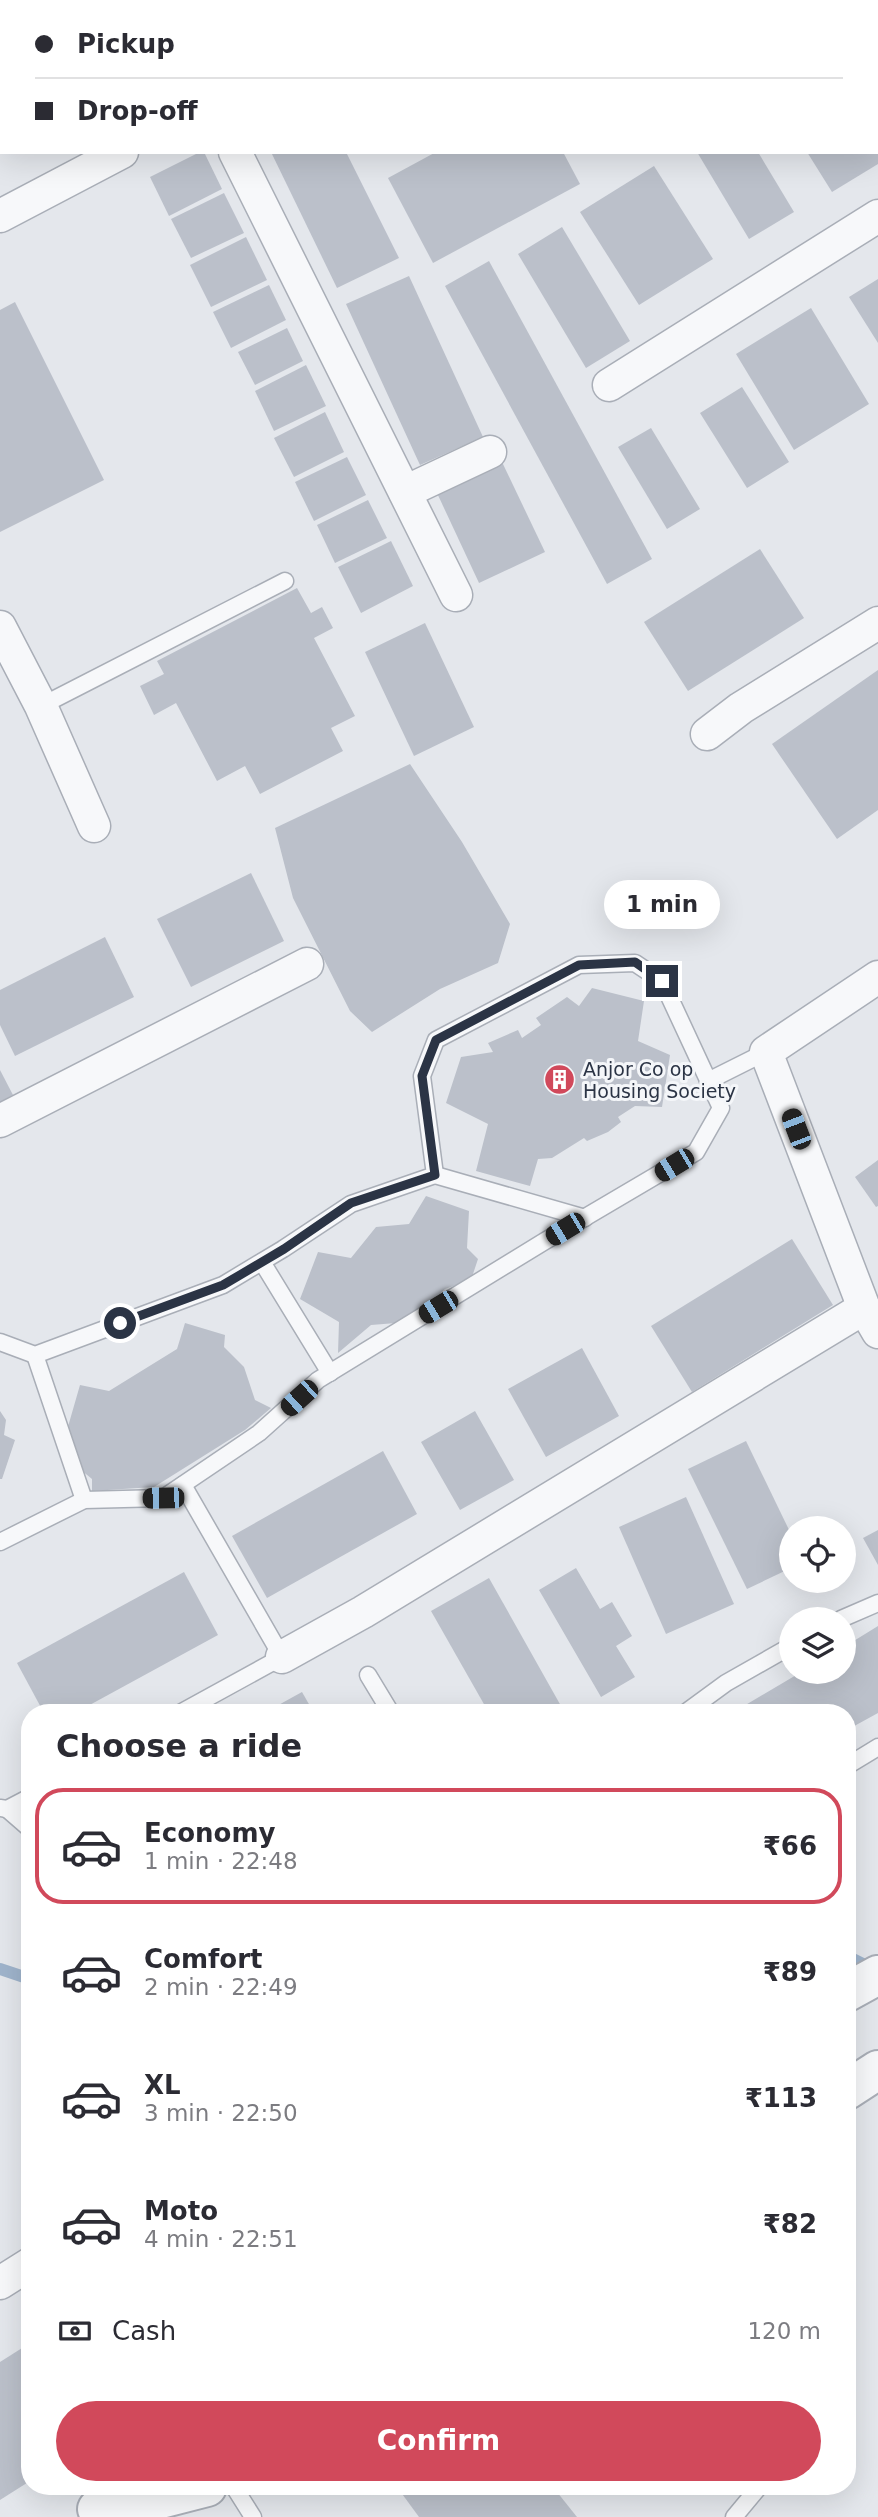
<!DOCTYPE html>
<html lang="en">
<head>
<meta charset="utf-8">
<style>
  :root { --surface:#fff; --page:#f2f2f3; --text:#2b2b33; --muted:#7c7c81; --line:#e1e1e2; --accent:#d1495b }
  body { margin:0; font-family:"DejaVu Sans",sans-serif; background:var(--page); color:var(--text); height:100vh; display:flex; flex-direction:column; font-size:26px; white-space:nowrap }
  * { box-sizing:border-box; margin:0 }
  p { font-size:23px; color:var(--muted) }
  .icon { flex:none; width:38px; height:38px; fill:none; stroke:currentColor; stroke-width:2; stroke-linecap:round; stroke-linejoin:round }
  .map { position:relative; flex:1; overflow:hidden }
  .details { position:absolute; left:21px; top:1704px; width:835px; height:791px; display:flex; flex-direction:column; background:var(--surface); border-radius:28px; box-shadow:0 7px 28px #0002 }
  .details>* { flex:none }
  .hud { position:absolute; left:0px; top:0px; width:878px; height:154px; box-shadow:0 7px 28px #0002; display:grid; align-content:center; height:154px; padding:0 35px; background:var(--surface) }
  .tools { position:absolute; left:779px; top:1516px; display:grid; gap:14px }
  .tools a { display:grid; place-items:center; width:77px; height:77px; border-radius:50%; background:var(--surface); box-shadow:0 7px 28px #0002; font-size:35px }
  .end { position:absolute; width:32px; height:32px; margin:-16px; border:9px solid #2b3445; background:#fff; box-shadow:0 0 0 4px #fff }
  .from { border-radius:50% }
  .bubble { position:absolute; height:49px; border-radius:24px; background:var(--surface); box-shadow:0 7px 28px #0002; font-size:23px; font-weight:600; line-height:49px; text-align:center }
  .car { position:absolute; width:21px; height:42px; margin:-21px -10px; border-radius:9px; box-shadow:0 0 5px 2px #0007; background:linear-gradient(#222 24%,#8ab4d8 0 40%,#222 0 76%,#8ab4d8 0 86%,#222 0) }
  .hud b { display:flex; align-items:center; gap:24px; height:66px; font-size:26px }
  .hud b+b { border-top:2px solid var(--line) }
  .hud i { width:18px; height:18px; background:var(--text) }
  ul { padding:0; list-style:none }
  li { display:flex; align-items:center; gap:21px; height:116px; margin:0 14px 10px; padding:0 21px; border:4px solid transparent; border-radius:28px }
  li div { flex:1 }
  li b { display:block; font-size:26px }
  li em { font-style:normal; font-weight:600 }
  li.current { border-color:var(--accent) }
  li>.icon { width:63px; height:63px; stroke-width:1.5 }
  h2 { padding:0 35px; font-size:32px; line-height:84px }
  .pay { display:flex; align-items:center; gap:18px; height:77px; padding:0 35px; font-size:26px }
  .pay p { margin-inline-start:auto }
  .cta { display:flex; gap:14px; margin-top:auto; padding:14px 35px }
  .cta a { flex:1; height:80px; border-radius:42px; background:var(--accent); color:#fff; font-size:28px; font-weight:600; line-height:80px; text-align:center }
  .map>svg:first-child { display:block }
</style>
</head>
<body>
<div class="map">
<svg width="878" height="2517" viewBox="0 0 878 2517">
  <rect width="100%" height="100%" fill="#e4e7ec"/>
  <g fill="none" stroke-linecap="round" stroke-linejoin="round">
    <g stroke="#9fb4cc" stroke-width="12">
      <path d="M847,1956L875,1970"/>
      <path d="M0,1969L30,1979"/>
    </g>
  </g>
  <g fill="#bbc0ca">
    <path d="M200,152H204L222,189L169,216L150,177Z"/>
    <path d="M271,152H346L399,258L337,288Z"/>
    <path d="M436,152H563L580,184L433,263L388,178Z"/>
    <path d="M697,152H758L794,212L749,239Z"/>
    <path d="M807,152H878V164L832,192Z"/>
    <path d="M654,166L713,259L639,305L580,212Z"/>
    <path d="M224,193L244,233L191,258L171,219Z"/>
    <path d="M562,227L630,341L586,368L518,254Z"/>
    <path d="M246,237L267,280L211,307L190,265Z"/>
    <path d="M489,261L652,559L607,584L445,286Z"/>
    <path d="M409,276L483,437L420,465L346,304Z"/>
    <path d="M878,279V343L849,297Z"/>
    <path d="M269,285L286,320L231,348L213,312Z"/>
    <path d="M15,302L104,480L0,532V310Z"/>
    <path d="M811,308L869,404L794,450L736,354Z"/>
    <path d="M287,328L303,361L255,385L238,352Z"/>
    <path d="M306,365L326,406L274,431L255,391Z"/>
    <path d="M742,387L789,462L747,488L700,413Z"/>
    <path d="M325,412L344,452L294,477L274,438Z"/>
    <path d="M651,428L700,509L667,529L618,447Z"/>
    <path d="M347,457L366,495L314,521L295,482Z"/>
    <path d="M502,462L545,552L479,583L437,493Z"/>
    <path d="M368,500L387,538L335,563L317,525Z"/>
    <path d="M391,541L413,586L361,613L338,567Z"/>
    <path d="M760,549L804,618L688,691L644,622Z"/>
    <path d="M297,588L311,613L322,607L333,628L314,638L355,716L331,728L343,751L260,794L245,766L217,781L176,703L154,715L140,686L164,674L157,661Z"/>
    <path d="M425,623L474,727L414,756L365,652Z"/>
    <path d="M878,670V810L837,839L772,744Z"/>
    <path d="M410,764L462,842L510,924L498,963L440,989L372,1032L350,1011L293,898L275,828Z"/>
    <path d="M251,873L284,941L191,987L157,919Z"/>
    <path d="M105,937L134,997L15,1056L0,1025V990Z"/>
    <path d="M592,988L644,1001L638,1041L670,1055L662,1107L635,1106L618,1117L621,1122L608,1132L587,1141L584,1138L552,1158L538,1159L530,1186L476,1171L488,1124L446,1103L461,1057L493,1052L488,1043L518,1030L522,1038L541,1025L536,1018L567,997L579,1006Z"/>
    <path d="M0,1070L13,1095L0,1102Z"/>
    <path d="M878,1160V1206L876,1207L855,1177Z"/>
    <path d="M426,1196L469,1211L467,1248L478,1259L471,1280L445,1289L424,1308L396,1323L371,1325L338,1353L339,1322L300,1299L318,1252L351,1258L376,1227L409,1224Z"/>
    <path d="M792,1239L833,1305L692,1392L651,1326Z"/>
    <path d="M185,1323L225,1335L224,1347L244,1367L255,1400L271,1408L245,1430L154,1487L92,1491V1479L75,1465L65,1437L80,1385L109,1391L177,1349Z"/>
    <path d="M582,1348L619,1416L546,1457L508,1389Z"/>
    <path d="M0,1411L6,1420L4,1435L15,1440L2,1479H0Z"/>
    <path d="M475,1411L514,1480L460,1510L421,1442Z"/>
    <path d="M746,1441L791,1534V1568L747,1589L688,1469Z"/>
    <path d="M383,1451L417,1514L267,1598L232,1536Z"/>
    <path d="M686,1497L734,1604L666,1634L619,1527Z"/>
    <path d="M878,1530V1565L863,1538Z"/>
    <path d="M576,1568L600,1609L612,1602L632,1636L616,1646L635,1677L601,1697L539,1590Z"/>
    <path d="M184,1572L218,1635L75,1713H44L17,1663Z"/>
    <path d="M489,1578L561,1706L548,1713H489L431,1611Z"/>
    <path d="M878,1626V1713L847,1730V1713H732L803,1671H844V1647Z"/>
    <path d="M302,1692L314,1713H264Z"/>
    <path d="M30,2343V2481L0,2500V2362Z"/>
    <path d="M397,2487H553L577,2517H419Z"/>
  </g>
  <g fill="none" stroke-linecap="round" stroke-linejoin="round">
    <defs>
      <g id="service">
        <path d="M41,706L285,581"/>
        <path d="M708,1081L766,1052"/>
        <path d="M435,1175L585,1218"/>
        <path d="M262,1262L330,1373"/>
        <path d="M0,1342L35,1355L223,1285L283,1249L351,1204L435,1175L422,1076L436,1040L579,965L635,963L662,981L721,1108L696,1152L545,1241L318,1380L259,1433L163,1498L84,1500L0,1542"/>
        <path d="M35,1355L84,1500"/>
        <path d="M841,1619L878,1603"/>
        <path d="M368,1675L391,1713"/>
        <path d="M180,1713L282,1657L183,1485"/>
        <path d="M685,1713L726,1683L791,1646"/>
        <path d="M847,1766L878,1747"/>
        <path d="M0,1808L7,1809L30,1797"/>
        <path d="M7,1809L30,1829"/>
        <path d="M234,2487L253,2517"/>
        <path d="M734,2517L759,2487"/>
      </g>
      <g id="minor">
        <path d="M137,0L138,2"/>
        <path d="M99,2L102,0"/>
        <path d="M571,2L574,0"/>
        <path d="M0,53L2,52"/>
        <path d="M235,152L456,595"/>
        <path d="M0,216L122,152"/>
        <path d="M609,385L878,216"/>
        <path d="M405,492L490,452"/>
        <path d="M0,627L41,706L94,826"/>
        <path d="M707,734L741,708L878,623"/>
        <path d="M878,977L766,1052L864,1308L878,1332"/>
        <path d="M0,1121L307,964"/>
        <path d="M282,1657L363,1612L864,1308"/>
        <path d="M0,2283L30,2264"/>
      </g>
      <g id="tertiary">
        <path d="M847,1992L878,1975"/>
        <path d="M847,2090L878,2070"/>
        <path d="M97,2509L141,2504L207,2487"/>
      </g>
    </defs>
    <use href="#service" stroke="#a9aeb7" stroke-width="19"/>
    <use href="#minor" stroke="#a9aeb7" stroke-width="35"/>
    <use href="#tertiary" stroke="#a9aeb7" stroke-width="42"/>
    <use href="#service" stroke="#f7f8fa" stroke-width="16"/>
    <use href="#minor" stroke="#f7f8fa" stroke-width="32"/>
    <use href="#tertiary" stroke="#f7f8fa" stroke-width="38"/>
  </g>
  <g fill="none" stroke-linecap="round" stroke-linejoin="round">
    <path stroke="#2b3445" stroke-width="9" d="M120,1323L223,1285L284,1249L351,1203L435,1175L422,1076L436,1040L579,965L635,962L662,981"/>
  </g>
  <defs>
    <symbol id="building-disc" viewBox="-11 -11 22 22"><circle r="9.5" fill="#d1495b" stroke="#f4f6f9"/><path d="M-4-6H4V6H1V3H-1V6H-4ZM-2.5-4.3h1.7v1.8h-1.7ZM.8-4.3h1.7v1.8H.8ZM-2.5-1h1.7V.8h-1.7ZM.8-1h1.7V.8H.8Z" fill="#fff"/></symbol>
  </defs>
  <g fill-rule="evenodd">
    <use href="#building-disc" x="542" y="1062" width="35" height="35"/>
  </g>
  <g text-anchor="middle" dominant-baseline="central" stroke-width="6" stroke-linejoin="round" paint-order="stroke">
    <g font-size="19" fill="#2b3445" stroke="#f4f6f9" text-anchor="start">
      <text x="583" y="1069">Anjor Co op<tspan x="583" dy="22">Housing Society</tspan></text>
    </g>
  </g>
</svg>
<div class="tools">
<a><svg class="icon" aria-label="locate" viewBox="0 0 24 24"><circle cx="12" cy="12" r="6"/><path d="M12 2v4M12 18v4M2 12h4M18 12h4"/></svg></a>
<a><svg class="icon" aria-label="layers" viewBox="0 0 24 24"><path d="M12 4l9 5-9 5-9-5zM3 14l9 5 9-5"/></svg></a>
</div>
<i class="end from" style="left:120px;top:1323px"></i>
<i class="end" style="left:662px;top:981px"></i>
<div class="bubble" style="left:604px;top:880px;width:116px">1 min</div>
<i class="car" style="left:796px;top:1129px;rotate:339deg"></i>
<i class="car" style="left:674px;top:1165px;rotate:239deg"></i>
<i class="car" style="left:565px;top:1229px;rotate:239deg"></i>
<i class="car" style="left:438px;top:1307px;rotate:239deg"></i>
<i class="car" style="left:299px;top:1398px;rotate:228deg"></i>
<i class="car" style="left:163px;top:1498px;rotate:269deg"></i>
<div class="hud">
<b><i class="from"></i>Pickup</b>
<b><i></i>Drop-off</b>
</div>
<section class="details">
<h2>Choose a ride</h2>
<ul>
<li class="current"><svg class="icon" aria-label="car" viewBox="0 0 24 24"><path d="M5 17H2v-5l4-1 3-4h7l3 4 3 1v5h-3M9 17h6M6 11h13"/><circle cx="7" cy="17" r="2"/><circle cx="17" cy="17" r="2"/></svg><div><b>Economy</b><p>1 min · 22:48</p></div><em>₹66</em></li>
<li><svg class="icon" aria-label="car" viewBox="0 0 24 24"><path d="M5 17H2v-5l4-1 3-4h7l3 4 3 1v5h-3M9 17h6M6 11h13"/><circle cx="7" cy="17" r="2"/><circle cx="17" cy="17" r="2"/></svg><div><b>Comfort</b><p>2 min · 22:49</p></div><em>₹89</em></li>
<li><svg class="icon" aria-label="car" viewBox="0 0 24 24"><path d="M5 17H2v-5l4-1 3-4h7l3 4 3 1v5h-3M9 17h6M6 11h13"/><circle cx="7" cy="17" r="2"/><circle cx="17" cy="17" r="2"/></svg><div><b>XL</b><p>3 min · 22:50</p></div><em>₹113</em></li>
<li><svg class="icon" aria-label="car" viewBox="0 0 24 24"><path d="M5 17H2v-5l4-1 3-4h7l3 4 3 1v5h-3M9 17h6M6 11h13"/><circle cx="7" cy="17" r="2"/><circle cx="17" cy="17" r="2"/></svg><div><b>Moto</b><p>4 min · 22:51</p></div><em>₹82</em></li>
</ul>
<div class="pay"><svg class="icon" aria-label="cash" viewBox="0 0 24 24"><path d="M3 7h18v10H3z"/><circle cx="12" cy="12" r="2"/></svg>Cash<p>120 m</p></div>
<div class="cta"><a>Confirm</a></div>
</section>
</div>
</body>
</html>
